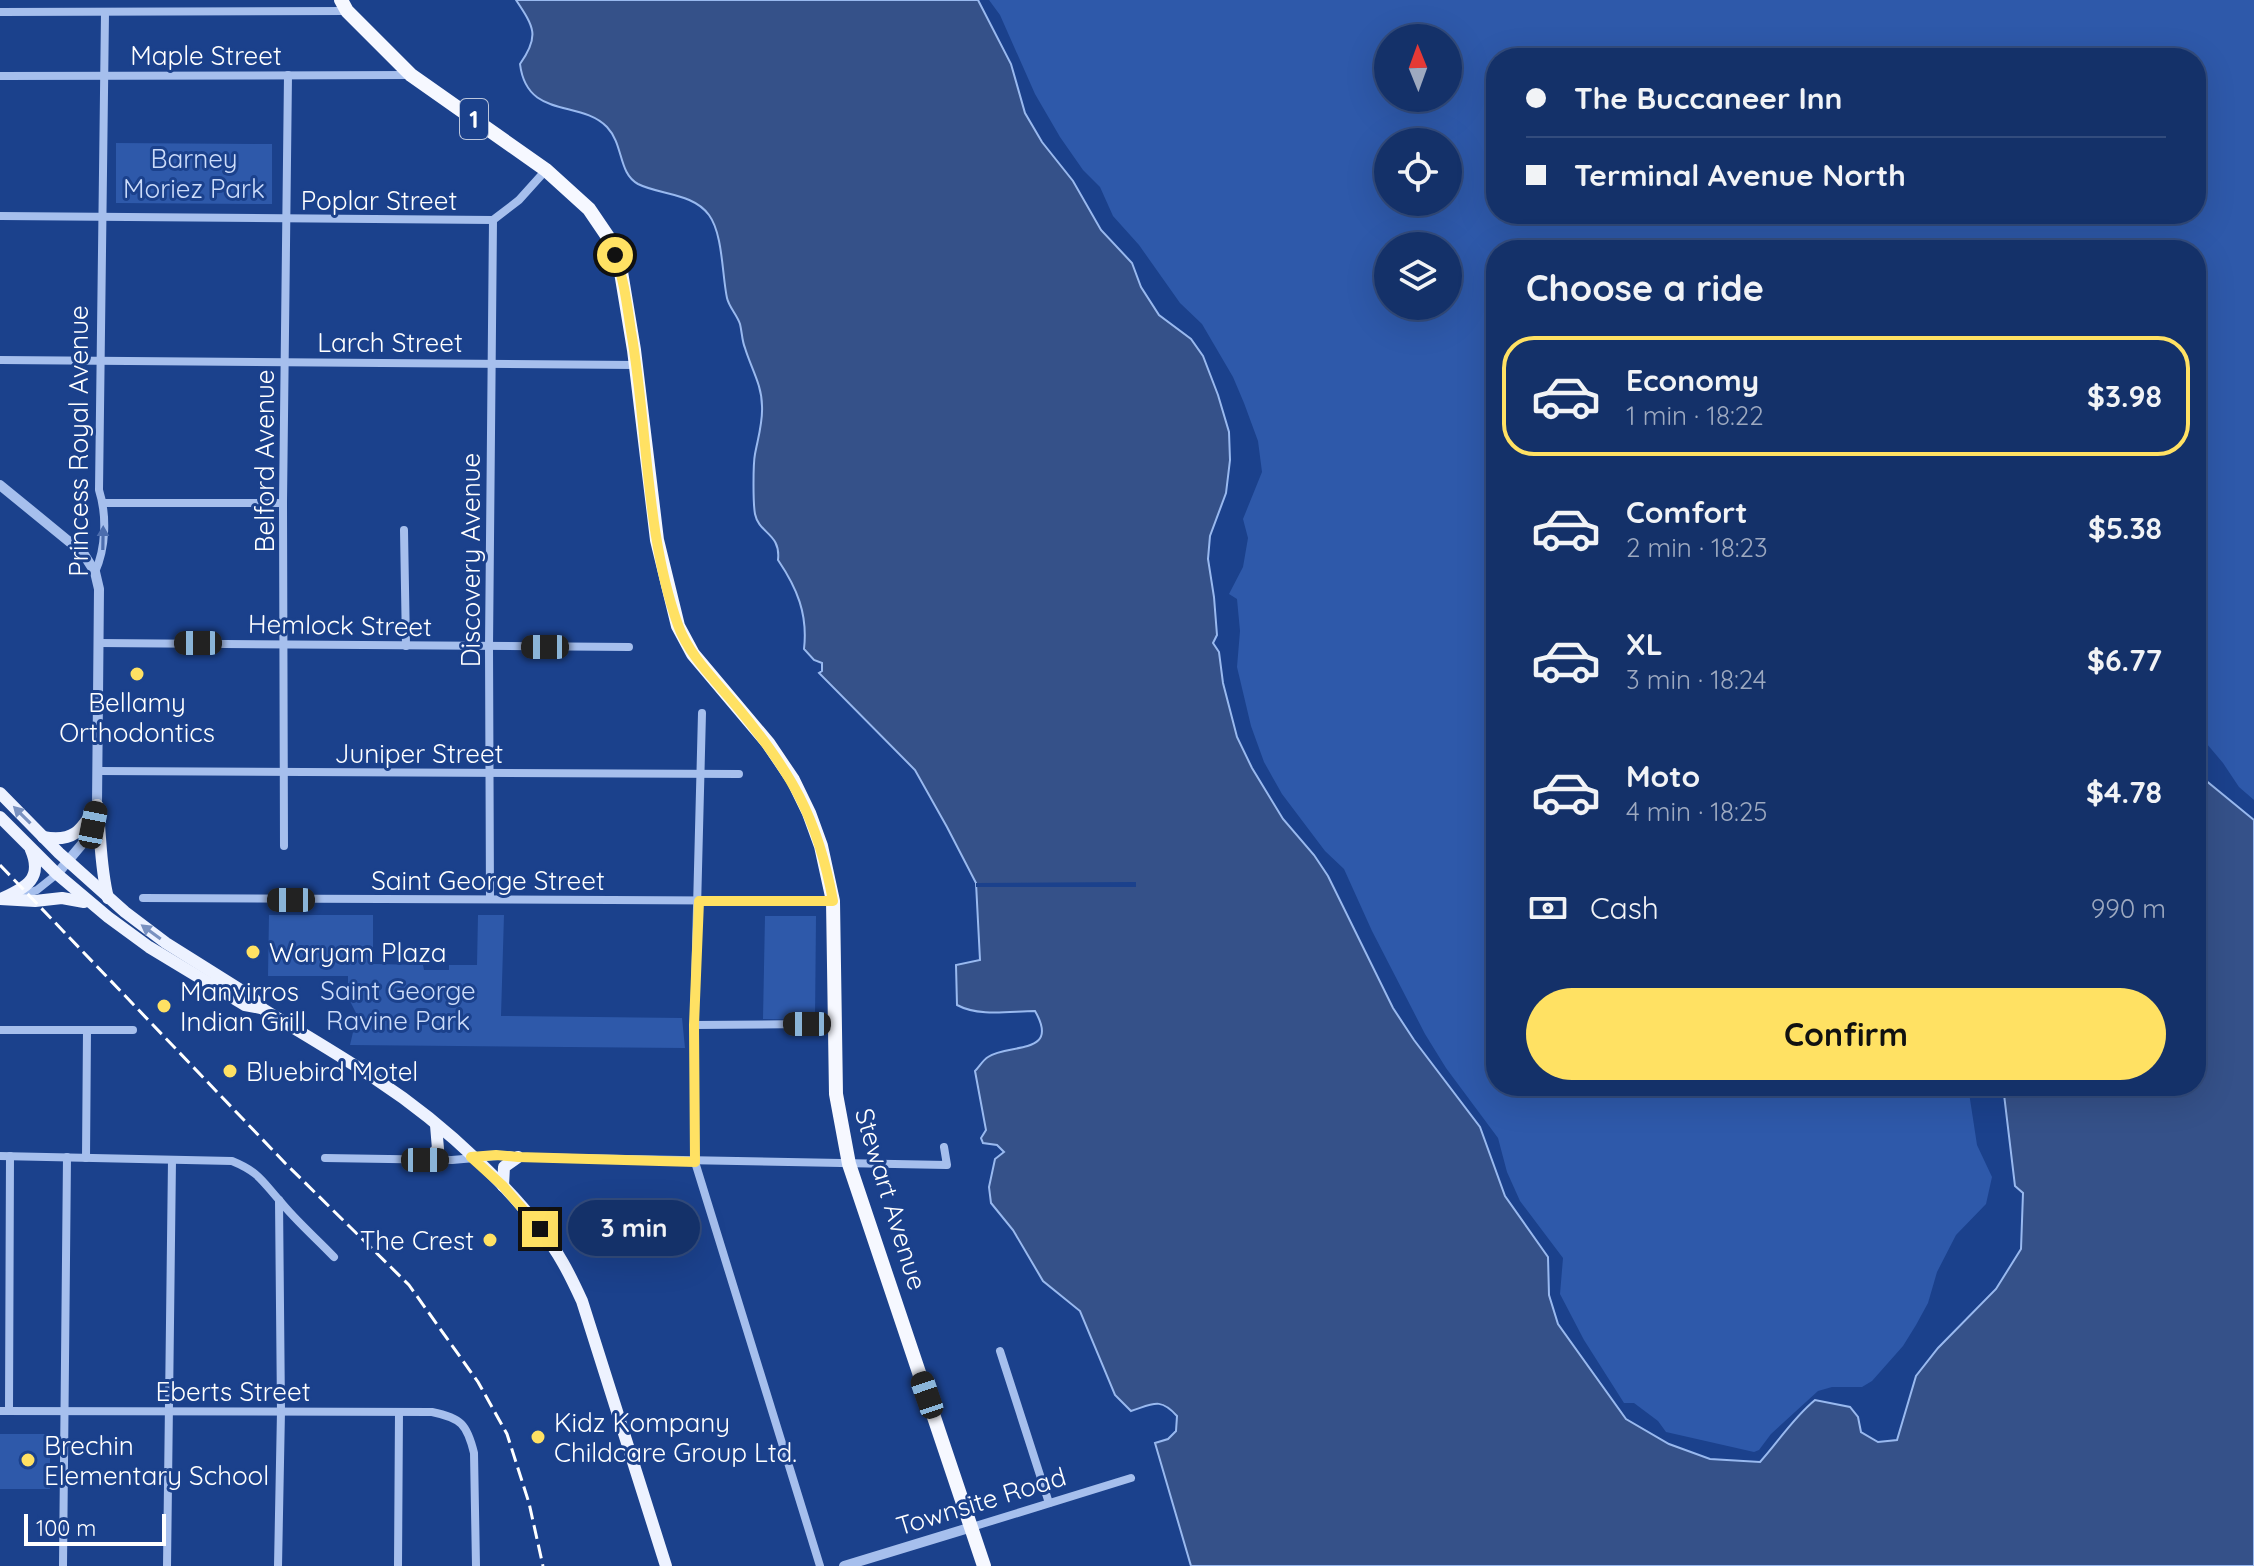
<!DOCTYPE html>
<html lang="en">
<head>
<meta charset="utf-8">
<style>
  :root { --surface:#143169; --page:#213d71; --text:#f1f3f6; --muted:#9da9c0; --line:#334c7d; --accent:#ffe163 }
  body { margin:0; font-family:Quicksand,sans-serif; background:var(--page); color:var(--text); height:100vh; display:flex; flex-direction:column; font-size:30px; white-space:nowrap }
  * { box-sizing:border-box; margin:0 }
  p { font-size:26px; color:var(--muted) }
  .icon { flex:none; width:44px; height:44px; fill:none; stroke:currentColor; stroke-width:2; stroke-linecap:round; stroke-linejoin:round }
  .map { position:relative; flex:1; overflow:hidden }
  .side { position:absolute; left:1486px; top:240px; width:720px; height:856px; display:flex; flex-direction:column; background:var(--surface); border-radius:32px; box-shadow:0 8px 32px #0002,0 0 0 2px var(--line) }
  .side>* { flex:none }
  .hud { position:absolute; left:1486px; top:48px; width:720px; height:176px; border-radius:32px; box-shadow:0 8px 32px #0002,0 0 0 2px var(--line); display:grid; align-content:center; height:176px; padding:0 40px; background:var(--surface) }
  .needle { width:52px; rotate:359deg }
  .tools { position:absolute; left:1374px; top:24px; display:grid; gap:16px }
  .tools a { display:grid; place-items:center; width:88px; height:88px; border-radius:50%; background:var(--surface); box-shadow:0 8px 32px #0002,0 0 0 2px var(--line); font-size:40px }
  .scale { position:absolute; left:24px; bottom:20px; width:142px; box-sizing:border-box; padding-left:8px; border:4px solid #fff; border-top:0; font-size:22px; line-height:28px; white-space:nowrap; color:#fff; -webkit-text-stroke:6px #1b418c; paint-order:stroke }
  .end { position:absolute; width:36px; height:36px; margin:-18px; border:10px solid #ffe163; background:#111; box-shadow:0 0 0 4px #111 }
  .from { border-radius:50% }
  .bubble { position:absolute; height:56px; border-radius:28px; background:var(--surface); box-shadow:0 8px 32px #0002,0 0 0 2px var(--line); font-size:26px; font-weight:800; line-height:56px; text-align:center }
  .car { position:absolute; width:24px; height:48px; margin:-24px -12px; border-radius:10px; box-shadow:0 0 6px 2px #0007; background:linear-gradient(#222 24%,#8ab4d8 0 40%,#222 0 76%,#8ab4d8 0 86%,#222 0) }
  .hud b { display:flex; align-items:center; gap:28px; height:76px; font-size:30px }
  .hud b+b { border-top:2px solid var(--line) }
  .hud i { width:20px; height:20px; background:var(--text) }
  ul { padding:0; list-style:none }
  li { display:flex; align-items:center; gap:24px; height:120px; margin:0 16px 12px; padding:0 24px; border:4px solid transparent; border-radius:32px }
  li div { flex:1 }
  li b { display:block; font-size:30px }
  li em { font-style:normal; font-weight:800 }
  li.on { border-color:var(--accent) }
  li>.icon { width:72px; height:72px; stroke-width:1.5 }
  h2 { padding:0 40px; font-size:36px; line-height:96px }
  .pay { display:flex; align-items:center; gap:20px; height:88px; padding:0 40px; font-size:30px }
  .pay p { margin-inline-start:auto }
  .primary-button { display:flex; gap:16px; margin-top:auto; padding:16px 40px }
  .primary-button a { flex:1; height:92px; border-radius:48px; background:var(--accent); color:#111; font-size:32px; font-weight:800; line-height:92px; text-align:center }
  .map>svg:first-child { display:block }
</style>
</head>
<body>
<div class="map">
<svg width="2254" height="1566" viewBox="0 0 2254 1566">
  <rect width="100%" height="100%" fill="#1b418c"/>
  <g fill="#2e59aa" fill-rule="evenodd">
    <path d="M989,0H2254V800L2239,787L2223,763L2196,731V250H1496V1086H1968L1977,1145L1992,1177L1986,1204L1956,1235L1937,1272L1928,1303L1916,1325L1903,1346L1872,1381L1862,1387H1832L1818,1391L1771,1434L1759,1450L1754,1452L1666,1432L1658,1421L1634,1403H1624L1584,1340L1560,1294L1563,1258L1520,1201L1507,1172L1498,1138L1446,1068L1425,1034L1372,931L1344,869L1325,851L1282,794L1264,762L1251,726L1237,667L1240,631L1237,599L1229,594L1243,567L1248,538L1243,519L1262,472L1258,441L1244,403L1233,377L1202,324L1180,303L1139,245L1113,216L1100,187L1083,170L1060,137L1035,94L1000,15ZM1448,38V98H1388V38ZM2196,58V214H1496V58ZM1388,142H1448V202H1388ZM1448,246V306H1388V246Z"/>
    <path d="M116,143L272,144V204L116,203Z"/>
    <path d="M269,915H373V964L423,965L424,970H449V965H477L478,915H504L501,1016L682,1018L685,1048L350,1045L357,1015L348,997V976H268Z"/>
    <path d="M765,916H816L815,1020L763,1019Z"/>
    <rect x="0" y="1434" width="50" height="55"/>
  </g>
  <path fill="#355189" stroke="#99b9ef" stroke-width="2" d="M516,0H978L1011,64L1025,113L1042,142L1073,181L1101,230L1132,263L1141,287L1159,315L1191,339L1203,356L1218,395L1229,432L1230,460L1226,493L1210,536L1208,559L1214,597L1217,635L1213,643L1219,652L1223,683L1237,737L1252,768L1283,819L1314,855L1328,876L1393,1008L1414,1040L1480,1127L1505,1196L1548,1257L1549,1295L1558,1324L1626,1419L1669,1444L1710,1459L1760,1462C1779,1441 1793,1418 1815,1400L1850,1407L1858,1417L1861,1432L1878,1442L1897,1440L1916,1376L1938,1348L1996,1289L2021,1249L2023,1193L2015,1186L2003,1086H2196V770L2204,779L2254,820V1566H1191L1155,1443L1168,1439L1176,1431L1177,1416C1160,1397 1153,1404 1131,1411L1115,1395L1080,1311L1043,1281L1013,1230L991,1203L989,1187L995,1159L1004,1152L997,1145L983,1143L981,1138L986,1130L975,1071C979,1067 983,1060 988,1057C1008,1043 1061,1056 1035,1011C1011,1011 979,1017 957,1005L956,965L980,960L976,883L947,827L915,770L819,673L822,671V663L814,660L804,649C808,614 797,588 778,560C781,533 759,534 755,514C753,503 753,464 755,454C758,438 763,422 762,406C762,385 751,368 745,348C742,341 742,332 740,324C737,315 729,307 727,298C722,275 723,234 709,215C693,193 660,195 638,184C618,173 624,145 607,127C580,99 527,120 520,64C540,36 534,27 516,0Z"/>
  <path fill="#1b418c" d="M1136,882V887H976V883Z"/>
  <g fill="none" stroke-linecap="round" stroke-linejoin="round">
    <g stroke="#a6bfed" stroke-width="8">
      <path d="M0,12L347,11"/>
      <path d="M0,76L410,75"/>
      <path d="M0,216L493,220L519,200L546,170"/>
      <path d="M0,360L636,365"/>
      <path d="M103,503H283"/>
      <path d="M404,530L406,646"/>
      <path d="M95,572C106,548 107,515 99,490L105,13"/>
      <path d="M99,643L629,647"/>
      <path d="M702,713L694,1025L695,1162L820,1566"/>
      <path d="M98,771L739,774"/>
      <path d="M284,846L283,503L288,75"/>
      <path d="M17,897L37,890L57,874"/>
      <path d="M143,898L833,901"/>
      <path d="M490,899L489,646L493,220"/>
      <path d="M694,1025L807,1024"/>
      <path d="M0,1030H133"/>
      <path d="M0,1156L232,1161C259,1172 262,1181 280,1201C296,1221 316,1238 334,1257"/>
      <path d="M86,1158L87,1030"/>
      <path d="M325,1158L452,1160L509,1155L518,1157L947,1165L944,1147"/>
      <path d="M1000,1351L1049,1503"/>
      <path d="M0,1411L432,1412C461,1418 467,1424 474,1453L476,1566"/>
      <path d="M9,1411L10,1156"/>
      <path d="M972,1527L1131,1478"/>
      <path d="M63,1566L67,1157"/>
      <path d="M167,1566L172,1160"/>
      <path d="M278,1566L281,1411L279,1200"/>
      <path d="M398,1566L399,1412"/>
    </g>
    <g stroke="#a6bfed" stroke-width="10">
      <path d="M0,485L83,553L95,572L99,589L97,805L88,837L57,874"/>
      <path d="M844,1566L972,1527"/>
    </g>
    <g stroke="#edf2ff" stroke-width="12">
      <path d="M0,793L59,853L125,912L166,943L252,997L263,1009C301,1033 340,1055 377,1080C440,1121 526,1198 563,1263C570,1275 576,1288 582,1301L666,1566"/>
      <path d="M97,805C101,836 100,867 108,898"/>
      <path d="M0,817L57,874L108,917L149,947L245,1005L261,1008"/>
      <path d="M43,837C75,843 82,829 97,805"/>
      <path d="M3,898C27,887 43,878 31,850"/>
      <path d="M0,899L35,901L62,898L84,902"/>
      <path d="M425,1160L438,1149L436,1125"/>
      <path d="M503,1186L504,1167L518,1157"/>
    </g>
    <path stroke="#f6f8ff" stroke-width="14" d="M341,0L347,11L411,75L546,170L589,209L608,237L621,272L634,350L657,540L678,626L693,654L768,743L793,780L809,813L821,846L833,901L836,1094L849,1164L984,1566"/>
    <path stroke="#fff" stroke-width="3" stroke-dasharray="14 6" stroke-linecap="butt" d="M0,865L285,1163L409,1285L478,1382L507,1434L529,1503L543,1566"/>
  </g>
  <defs><path id="oneway-solid" d="M-6-.8H1V-3.2L6.5 0L1 3.2V.8H-6Z" transform="scale(2)"/></defs>
  <use fill="#4c6dae" href="#oneway-solid" transform="translate(103 538) rotate(-89)"/>
  <g fill="#7991c0">
    <use href="#oneway-solid" transform="translate(22 815) rotate(-135)"/>
    <use href="#oneway-solid" transform="translate(151 932) rotate(-144)"/>
  </g>
  <g fill="none" stroke-linecap="round" stroke-linejoin="round">
    <path stroke="#ffe163" stroke-width="10" d="M540,1229L503,1186L471,1157L496,1155L518,1157L695,1162L694,1025L699,901H833C818,818 791,772 738,708C717,682 689,656 678,625C645,533 648,427 631,331C627,305 624,279 615,255"/>
  </g>
  <g fill="#ffe163" stroke="#1b418c" stroke-width="3">
    <circle cx="137" cy="674" r="8"/>
    <circle cx="253" cy="952" r="8"/>
    <circle cx="164" cy="1006" r="8"/>
    <circle cx="230" cy="1071" r="8"/>
    <circle cx="490" cy="1240" r="8"/>
    <circle cx="538" cy="1437" r="8"/>
    <circle cx="28" cy="1460" r="8"/>
  </g>
  <g text-anchor="middle" dominant-baseline="central" stroke-width="6" stroke-linejoin="round" paint-order="stroke">
    <rect fill="#1b418c" stroke="#bbc6dc" stroke-width="2" x="460" y="99" width="28" height="40" rx="6"/>
    <g font-size="24" font-weight="bold" fill="#fff">
      <text x="474" y="119">1</text>
    </g>
    <g font-size="26" fill="#fff" stroke="#1b418c">
      <text x="206" y="55">Maple Street</text>
      <text x="379" y="200">Poplar Street</text>
      <text x="390" y="342">Larch Street</text>
      <text transform="translate(78 441) rotate(-90)">Princess Royal Avenue</text>
      <text transform="translate(264 461) rotate(-90)">Belford Avenue</text>
      <text transform="translate(470 560) rotate(-90)">Discovery Avenue</text>
      <text transform="translate(340 625) rotate(1)">Hemlock Street</text>
      <text x="419" y="753">Juniper Street</text>
      <text x="488" y="880">Saint George Street</text>
      <text transform="translate(891 1199) rotate(73)">Stewart Avenue</text>
      <text x="233" y="1391">Eberts Street</text>
      <text transform="translate(981 1501) rotate(-17)">Townsite Road</text>
    </g>
    <g font-size="26" fill="#ccdcfa" stroke="#1b418c">
      <text x="194" y="158">Barney<tspan x="194" dy="30">Moriez Park</tspan></text>
      <text x="398" y="990">Saint George<tspan x="398" dy="30">Ravine Park</tspan></text>
    </g>
    <g font-size="26" fill="#fff" stroke="#1b418c" text-anchor="start">
      <text x="137" y="702" text-anchor="middle">Bellamy<tspan x="137" dy="30">Orthodontics</tspan></text>
      <text x="269" y="952">Waryam Plaza</text>
      <text x="180" y="991">Manvirros<tspan x="180" dy="30">Indian Grill</tspan></text>
      <text x="246" y="1071">Bluebird Motel</text>
      <text x="474" y="1240" text-anchor="end">The Crest</text>
      <text x="554" y="1422">Kidz Kompany<tspan x="554" dy="30">Childcare Group Ltd.</tspan></text>
      <text x="44" y="1445">Brechin<tspan x="44" dy="30">Elementary School</tspan></text>
    </g>
  </g>
</svg>
<div class="tools">
<a><svg class="needle" viewBox="-14 -14 28 28"><path d="M0-13l5 13h-10z" fill="#e53935"/><path d="M0 13l5-13h-10z" fill="#9da9c0"/></svg></a>
<a><svg class="icon" aria-label="locate" viewBox="0 0 24 24"><circle cx="12" cy="12" r="6"/><path d="M12 2v4M12 18v4M2 12h4M18 12h4"/></svg></a>
<a><svg class="icon" aria-label="layers" viewBox="0 0 24 24"><path d="M12 4l9 5-9 5-9-5zM3 14l9 5 9-5"/></svg></a>
</div>
<div class="scale">100 m</div>
<i class="end from" style="left:615px;top:255px"></i>
<i class="end" style="left:540px;top:1229px"></i>
<div class="bubble" style="left:568px;top:1200px;width:132px">3 min</div>
<i class="car" style="left:198px;top:643px;rotate:270deg"></i>
<i class="car" style="left:545px;top:647px;rotate:270deg"></i>
<i class="car" style="left:93px;top:825px;rotate:11deg"></i>
<i class="car" style="left:291px;top:900px;rotate:270deg"></i>
<i class="car" style="left:807px;top:1024px;rotate:270deg"></i>
<i class="car" style="left:425px;top:1160px;rotate:90deg"></i>
<i class="car" style="left:927px;top:1395px;rotate:341deg"></i>
<div class="hud">
<b><i class="from"></i>The Buccaneer Inn</b>
<b><i></i>Terminal Avenue North</b>
</div>
<section class="side">
<h2>Choose a ride</h2>
<ul>
<li class="on"><svg class="icon" aria-label="car" viewBox="0 0 24 24"><path d="M5 17H2v-5l4-1 3-4h7l3 4 3 1v5h-3M9 17h6M6 11h13"/><circle cx="7" cy="17" r="2"/><circle cx="17" cy="17" r="2"/></svg><div><b>Economy</b><p>1 min · 18:22</p></div><em>$3.98</em></li>
<li><svg class="icon" aria-label="car" viewBox="0 0 24 24"><path d="M5 17H2v-5l4-1 3-4h7l3 4 3 1v5h-3M9 17h6M6 11h13"/><circle cx="7" cy="17" r="2"/><circle cx="17" cy="17" r="2"/></svg><div><b>Comfort</b><p>2 min · 18:23</p></div><em>$5.38</em></li>
<li><svg class="icon" aria-label="car" viewBox="0 0 24 24"><path d="M5 17H2v-5l4-1 3-4h7l3 4 3 1v5h-3M9 17h6M6 11h13"/><circle cx="7" cy="17" r="2"/><circle cx="17" cy="17" r="2"/></svg><div><b>XL</b><p>3 min · 18:24</p></div><em>$6.77</em></li>
<li><svg class="icon" aria-label="car" viewBox="0 0 24 24"><path d="M5 17H2v-5l4-1 3-4h7l3 4 3 1v5h-3M9 17h6M6 11h13"/><circle cx="7" cy="17" r="2"/><circle cx="17" cy="17" r="2"/></svg><div><b>Moto</b><p>4 min · 18:25</p></div><em>$4.78</em></li>
</ul>
<div class="pay"><svg class="icon" aria-label="cash" viewBox="0 0 24 24"><path d="M3 7h18v10H3z"/><circle cx="12" cy="12" r="2"/></svg>Cash<p>990 m</p></div>
<div class="primary-button"><a>Confirm</a></div>
</section>
</div>
</body>
</html>
